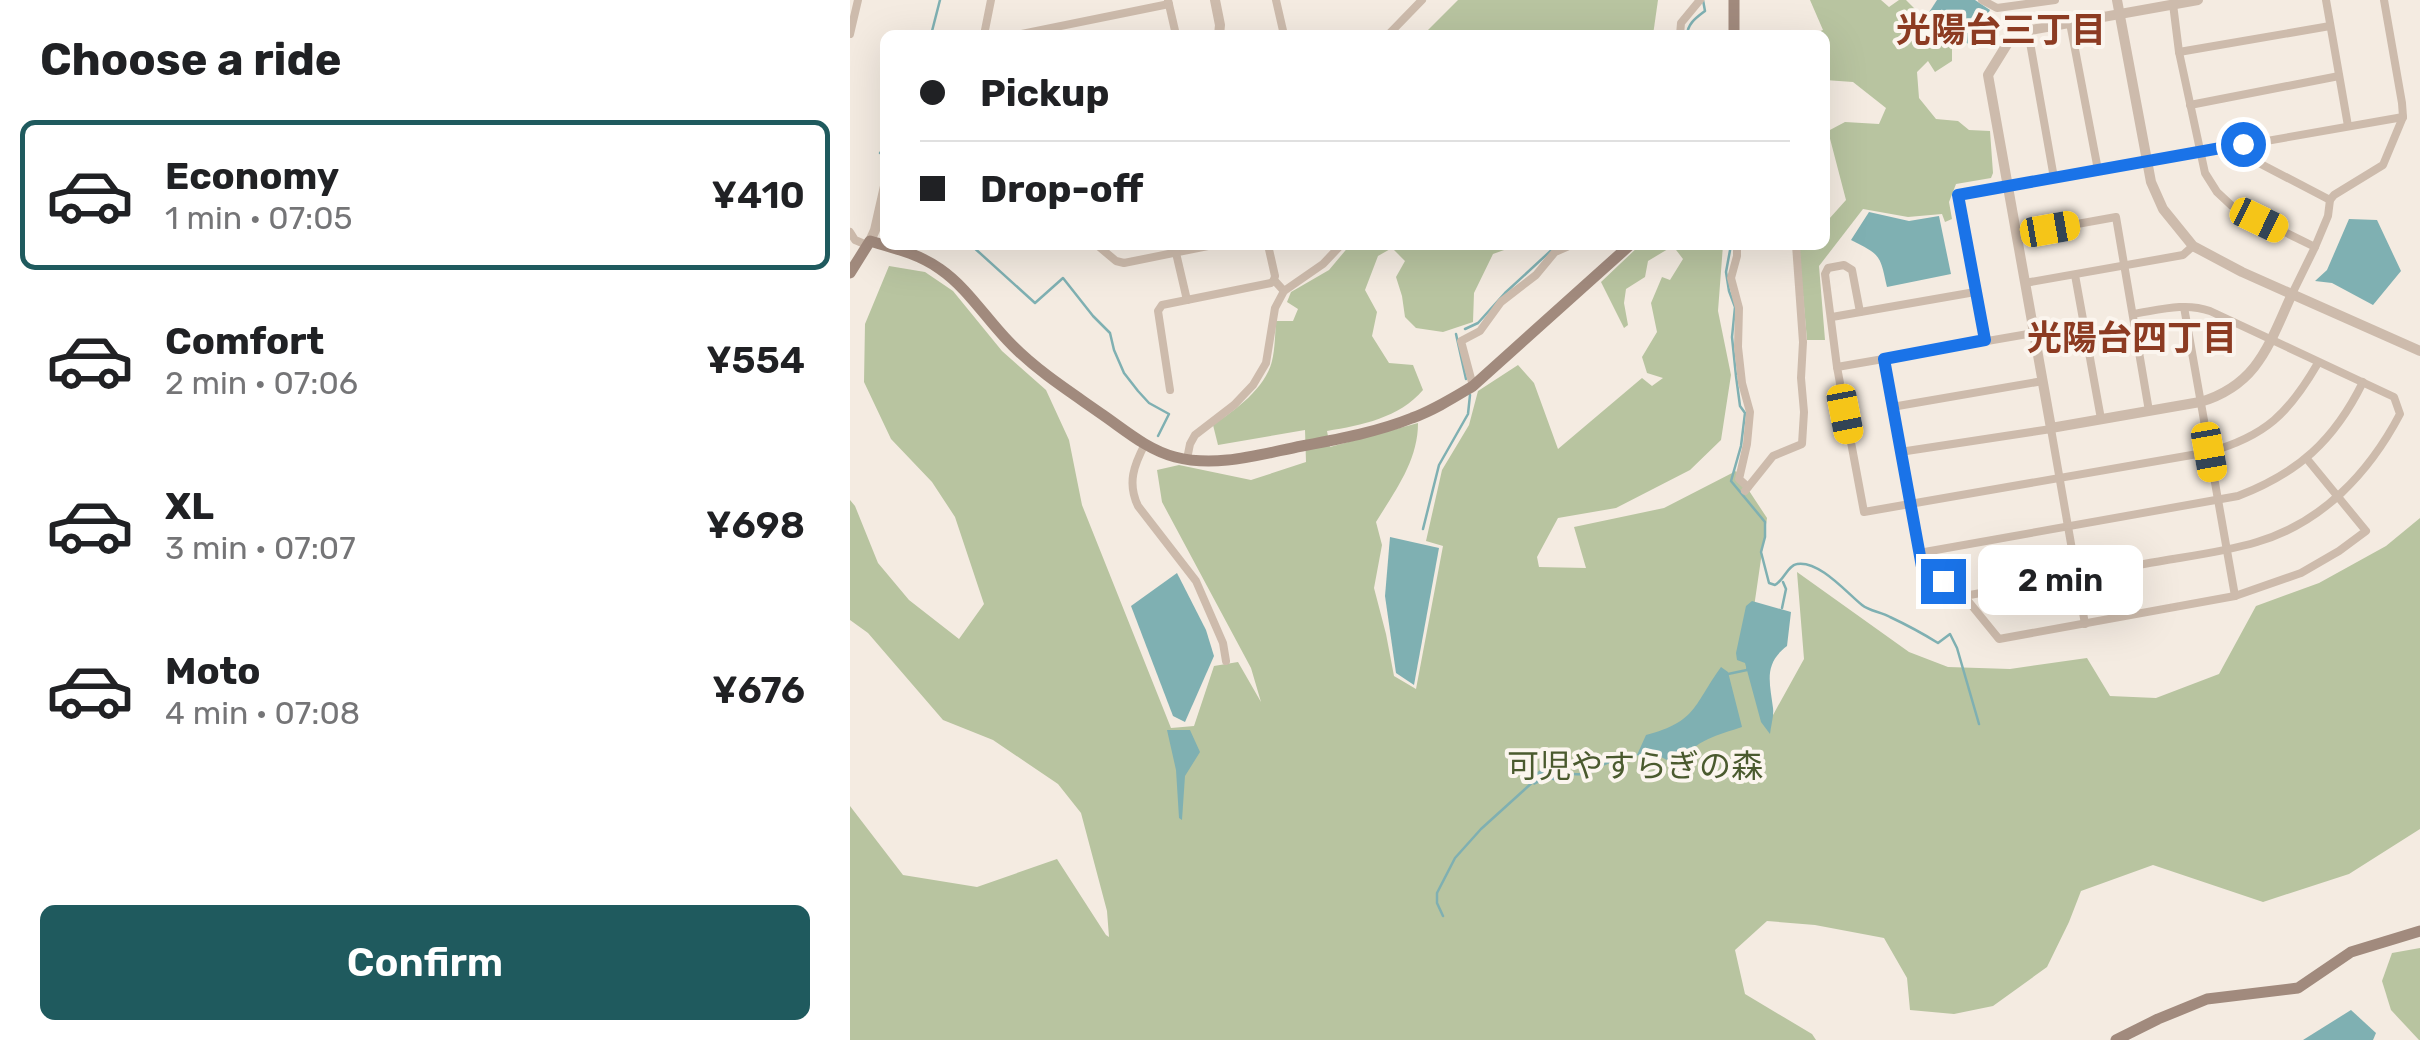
<!DOCTYPE html>
<html lang="en">
<head>
<meta charset="utf-8">
<style>
  :root { --surface:#fff; --page:#f2f2f2; --text:#202124; --muted:#757577; --line:#e0e0e0; --accent:#1f5a5e }
  body { margin:0; font-family:Rubik,"Noto Sans JP",sans-serif; background:var(--page); color:var(--text); height:100vh; display:flex; flex-direction:column; font-size:38px; white-space:nowrap }
  * { box-sizing:border-box; margin:0 }
  p { font-size:32px; color:var(--muted) }
  .icon { flex:none; width:55px; height:55px; fill:none; stroke:currentColor; stroke-width:2; stroke-linecap:round; stroke-linejoin:round }
  .map { position:relative; flex:1; overflow:hidden }
  .sheet { display:flex; flex-direction:column; background:var(--surface); width:850px }
  .sheet>* { flex:none }
  .top-card { position:absolute; left:30px; top:30px; width:950px; height:220px; border-radius:15px; box-shadow:0 10px 40px #0002; display:grid; align-content:center; height:220px; padding:0 40px; background:var(--surface) }
  .end { position:absolute; width:45px; height:45px; margin:-22px; border:12px solid #1a73e8; background:#fff; box-shadow:0 0 0 5px #fff }
  .from { border-radius:50% }
  .bubble { position:absolute; height:70px; border-radius:15px; background:var(--surface); box-shadow:0 10px 40px #0002; font-size:32px; font-weight:600; line-height:70px; text-align:center }
  .car { position:absolute; width:30px; height:60px; margin:-30px -15px; border-radius:12px; box-shadow:0 0 8px 2px #0007; background:linear-gradient(#f5c518 24%,#345 0 40%,#f5c518 0 76%,#345 0 86%,#f5c518 0) }
  .top-card b { display:flex; align-items:center; gap:35px; height:95px; font-size:38px }
  .top-card b+b { border-top:2px solid var(--line) }
  .top-card i { width:25px; height:25px; background:var(--text) }
  ul { padding:0; list-style:none }
  li { display:flex; align-items:center; gap:30px; height:150px; margin:0 20px 15px; padding:0 20px; border:5px solid transparent; border-radius:15px }
  li div { flex:1 }
  li b { display:block; font-size:38px }
  li em { font-style:normal; font-weight:600 }
  li.current { border-color:var(--accent) }
  li>.icon { width:90px; height:90px; stroke-width:1.5 }
  h2 { padding:0 40px; font-size:45px; line-height:120px }
  .action { display:flex; gap:20px; margin-top:auto; padding:20px 40px }
  .action a { flex:1; height:115px; border-radius:15px; background:var(--accent); color:#fff; font-size:40px; font-weight:600; line-height:115px; text-align:center }
  main { display:flex; flex:1; min-height:0 }
  .map>svg:first-child { display:block }
</style>
</head>
<body>
<main>
<section class="sheet">
<h2>Choose a ride</h2>
<ul>
<li class="current"><svg class="icon" aria-label="car" viewBox="0 0 24 24"><path d="M5 17H2v-5l4-1 3-4h7l3 4 3 1v5h-3M9 17h6M6 11h13"/><circle cx="7" cy="17" r="2"/><circle cx="17" cy="17" r="2"/></svg><div><b>Economy</b><p>1 min · 07:05</p></div><em>¥410</em></li>
<li><svg class="icon" aria-label="car" viewBox="0 0 24 24"><path d="M5 17H2v-5l4-1 3-4h7l3 4 3 1v5h-3M9 17h6M6 11h13"/><circle cx="7" cy="17" r="2"/><circle cx="17" cy="17" r="2"/></svg><div><b>Comfort</b><p>2 min · 07:06</p></div><em>¥554</em></li>
<li><svg class="icon" aria-label="car" viewBox="0 0 24 24"><path d="M5 17H2v-5l4-1 3-4h7l3 4 3 1v5h-3M9 17h6M6 11h13"/><circle cx="7" cy="17" r="2"/><circle cx="17" cy="17" r="2"/></svg><div><b>XL</b><p>3 min · 07:07</p></div><em>¥698</em></li>
<li><svg class="icon" aria-label="car" viewBox="0 0 24 24"><path d="M5 17H2v-5l4-1 3-4h7l3 4 3 1v5h-3M9 17h6M6 11h13"/><circle cx="7" cy="17" r="2"/><circle cx="17" cy="17" r="2"/></svg><div><b>Moto</b><p>4 min · 07:08</p></div><em>¥676</em></li>
</ul>
<div class="action"><a>Confirm</a></div>
</section>
<div class="map">
<svg width="1570" height="1040" viewBox="0 0 1570 1040">
  <rect width="100%" height="100%" fill="#f4ebe1"/>
  <g fill="#b8c4a0">
    <path d="M608,0H808L803,35H573Z"/>
    <path d="M960,0H1031L1039,7L1049,0H1056L1065,9L1071,23L1102,46V61L1085,72L1078,61L1067,72L1069,98L1086,119L1108,121L1119,130L1140,131L1143,173L1141,178L1106,184L1099,202L1102,219L1095,222L1092,214L1058,217L1013,209L969,266L975,340H957L949,250L956,245H975V219H979L996,200L978,131L995,122L1029,124L1036,108L1003,82L975,80V35H960L973,30Z"/>
    <path d="M500,245H668L643,254L624,293L623,322L593,332L566,328L555,317L552,296L546,277L555,261L542,248L528,256L515,290L527,312L522,336L539,363L563,365L573,390C549,418 512,425 477,431L480,447L568,423C568,461 545,491 526,522L532,545L524,588L536,634L544,676L566,689L593,546L576,541L592,470L619,425L628,391L668,365L684,383L708,449L792,378L802,386L813,378L797,373L792,357L807,332L801,303L812,277L820,280L833,259L823,246L798,261L795,277L776,289L774,303L778,325L774,328L751,282L790,245H873L868,311L881,375L871,440L840,470L766,508L708,518L687,557L689,567L736,568L724,527L814,508L886,471L917,518L897,655L922,706L923,715L954,659L947,572L1059,652L1098,667L1160,669L1237,658L1260,696L1306,698L1369,674L1406,606L1469,583L1536,546L1570,518V829L1499,874L1413,902L1303,865L1231,891L1219,922L1197,967L1143,1006L1104,1014L1060,1010L1057,978L1034,938L965,925L917,921L885,950L895,994L962,1034L966,1040H0V806L53,875L127,887L207,859L256,935L259,937L257,911L231,813L208,784L143,740L93,720L18,633L0,620V500L5,506L28,563L59,600L109,639L134,604L105,517L82,482L41,439L14,382L15,324L39,266L75,272L103,291L152,351L196,390L219,440L232,505L321,728L344,726L364,666L388,662L411,702L401,668L312,502L307,470L329,465L401,480L456,462L455,430L368,445L363,425C385,410 415,389 422,361C425,349 425,335 426,321H443L448,309L437,302L441,292L479,270Z"/>
    <path d="M1570,948V1040H1569L1541,1010L1532,981L1542,953Z"/>
  </g>
  <g fill="#7fb0b2">
    <path d="M1087,0H1125L1140,10L1120,45L1076,17Z"/>
    <path d="M1019,212L1059,221L1089,216L1101,274L1037,287C1030,255 1031,255 1001,240Z"/>
    <path d="M1499,219L1527,220L1551,271L1523,305L1482,283L1465,281L1477,270Z"/>
    <path d="M540,537L589,548L564,685L546,673L535,596Z"/>
    <path d="M327,573L356,630L364,656L335,722L323,716L281,606Z"/>
    <path d="M902,601L941,612L937,646C913,664 920,683 923,708C924,716 921,725 920,734L911,722L895,663L887,660L886,653L896,606Z"/>
    <path d="M871,667L878,672L892,727C868,735 845,740 831,762L825,764L805,754L793,757L787,755L796,735C847,722 844,704 871,667Z"/>
    <path d="M317,730H340L350,752L335,776L332,820L329,818L326,770Z"/>
    <path d="M703,762L717,763V783L697,779L684,785L680,780L686,773Z"/>
    <path d="M1501,1010L1526,1033L1523,1040H1453Z"/>
  </g>
  <g fill="none" stroke-linecap="round" stroke-linejoin="round">
    <g stroke="#7fb0b2" stroke-width="2.5">
      <path d="M81,35L90,0"/>
      <path d="M837,35C838,23 846,18 855,11L853,0"/>
      <path d="M30,153L35,147"/>
      <path d="M121,245L185,303L213,278L243,316L260,333L264,350L274,373L288,391L299,403L319,414L308,436"/>
      <path d="M881,245L876,272L879,291L885,307L882,337L886,376L890,406L895,413L891,446L881,481L915,522V537L911,552L919,583L925,585C934,580 938,565 947,564C969,560 997,593 1012,605C1019,611 1031,612 1040,617C1057,625 1072,633 1088,643L1100,634L1107,648L1129,724"/>
      <path d="M615,329L628,323L655,293L707,245"/>
      <path d="M606,334L616,379"/>
      <path d="M573,529L589,465L618,414L620,395"/>
      <path d="M932,608L936,589L933,582"/>
      <path d="M878,674L897,670L898,667"/>
      <path d="M714,773C746,777 736,771 761,761C768,758 778,757 786,755"/>
      <path d="M593,916L587,903V893L605,858L631,829L684,781"/>
    </g>
    <g stroke="#cdbbac" stroke-width="8">
      <path d="M318,0L326,35"/>
      <path d="M426,0L434,35"/>
      <path d="M1132,0L1147,8L1205,0"/>
      <path d="M1476,0L1498,126"/>
      <path d="M1323,4L1329,52L1355,173L1367,192L1382,206L1465,247"/>
      <path d="M1220,23L1248,170"/>
      <path d="M1178,31L1204,178"/>
      <path d="M0,34L8,0"/>
      <path d="M134,35L141,0"/>
      <path d="M166,35L319,4"/>
      <path d="M538,35L572,0"/>
      <path d="M830,35L831,23L850,0"/>
      <path d="M1329,52L1480,26"/>
      <path d="M1340,105L1489,76"/>
      <path d="M1393,144L1407,162L1480,200"/>
      <path d="M0,232L5,240L17,245"/>
      <path d="M1166,235L1266,217L1299,411"/>
      <path d="M247,245L266,261L274,263L363,245"/>
      <path d="M418,245L425,276L424,280L434,291"/>
      <path d="M887,245V256L881,278L889,308L888,347L892,383L900,412L897,444L889,479L898,487"/>
      <path d="M326,253L337,300"/>
      <path d="M1225,275L1251,419"/>
      <path d="M1175,283L1333,255L1343,246"/>
      <path d="M1442,294L1465,247L1478,216L1480,200L1484,195L1533,165L1553,117L1552,103L1534,0"/>
      <path d="M1334,307L1385,596"/>
      <path d="M1010,312L1002,270L994,265L978,268L975,274L987,367L1014,512L1359,452C1416,436 1439,413 1468,363"/>
      <path d="M982,317L1125,292"/>
      <path d="M1135,340L1109,195L1553,117"/>
      <path d="M1034,359L1072,567L1114,596L1149,639L1385,596L1451,573L1489,551L1516,531L1457,459"/>
      <path d="M987,367L1184,333"/>
      <path d="M623,386L611,341L630,331L651,302L686,275L705,252L721,245"/>
      <path d="M320,390L308,311L312,305L421,283L424,280"/>
      <path d="M1042,407L1193,381"/>
      <path d="M295,444C284,465 277,483 288,506L346,581L373,643L376,661"/>
      <path d="M1050,452L1201,429L1235,624"/>
      <path d="M337,459L340,444L345,435L384,405L403,385L416,363L425,308L434,291L473,264L491,245"/>
      <path d="M895,491L923,456L952,444L954,412L951,378L953,342L946,245"/>
      <path d="M1069,553L1388,496C1448,473 1484,441 1513,382"/>
      <path d="M1114,596C1174,585 1234,575 1294,564C1331,557 1371,553 1407,542C1472,523 1519,473 1550,414L1544,397L1360,311C1335,302 1309,310 1283,314"/>
    </g>
    <g stroke="#cdbbac" stroke-width="10">
      <path d="M365,0L370,25L369,35"/>
      <path d="M1267,0L1301,182L1313,209L1343,246L1392,272L1570,351"/>
      <path d="M1348,0L1164,33L1138,75L1201,428L1350,402C1408,385 1419,344 1442,294"/>
      <path d="M20,241L25,230L35,186"/>
    </g>
    <g stroke="#a18a7d" stroke-width="11">
      <path d="M884,0V35"/>
      <path d="M0,273L20,241C44,248 69,254 90,269C119,289 138,322 163,346C190,373 222,393 253,415C276,431 298,450 325,457C367,468 411,454 452,446C489,439 527,432 562,418C584,410 603,398 623,386L780,245"/>
      <path d="M1266,1040L1308,1019L1357,999L1448,988L1501,952L1570,931"/>
    </g>
  </g>
  <g fill="none" stroke-linecap="round" stroke-linejoin="round">
    <path stroke="#1a73e8" stroke-width="12" d="M1093,581L1072,567L1034,359L1135,340L1108,195L1393,144"/>
  </g>
  <g text-anchor="middle" dominant-baseline="central" stroke-width="8" stroke-linejoin="round" paint-order="stroke">
    <g font-size="32" fill="#4a5a2e" stroke="#fbf5ee">
      <text x="785" y="766">可児やすらぎの森</text>
    </g>
    <g font-size="35" font-weight="bold" fill="#8c3b22" stroke="#fbf5ee">
      <text x="1151" y="30">光陽台三丁目</text>
      <text x="1282" y="338">光陽台四丁目</text>
    </g>
  </g>
</svg>
<i class="end from" style="left:1393px;top:144px"></i>
<i class="end" style="left:1093px;top:581px"></i>
<div class="bubble" style="left:1128px;top:545px;width:165px">2 min</div>
<i class="car" style="left:1409px;top:220px;rotate:116deg"></i>
<i class="car" style="left:1200px;top:229px;rotate:80deg"></i>
<i class="car" style="left:995px;top:414px;rotate:169deg"></i>
<i class="car" style="left:1359px;top:452px;rotate:170deg"></i>
<div class="top-card">
<b><i class="from"></i>Pickup</b>
<b><i></i>Drop-off</b>
</div>
</div>
</main>
</body>
</html>
